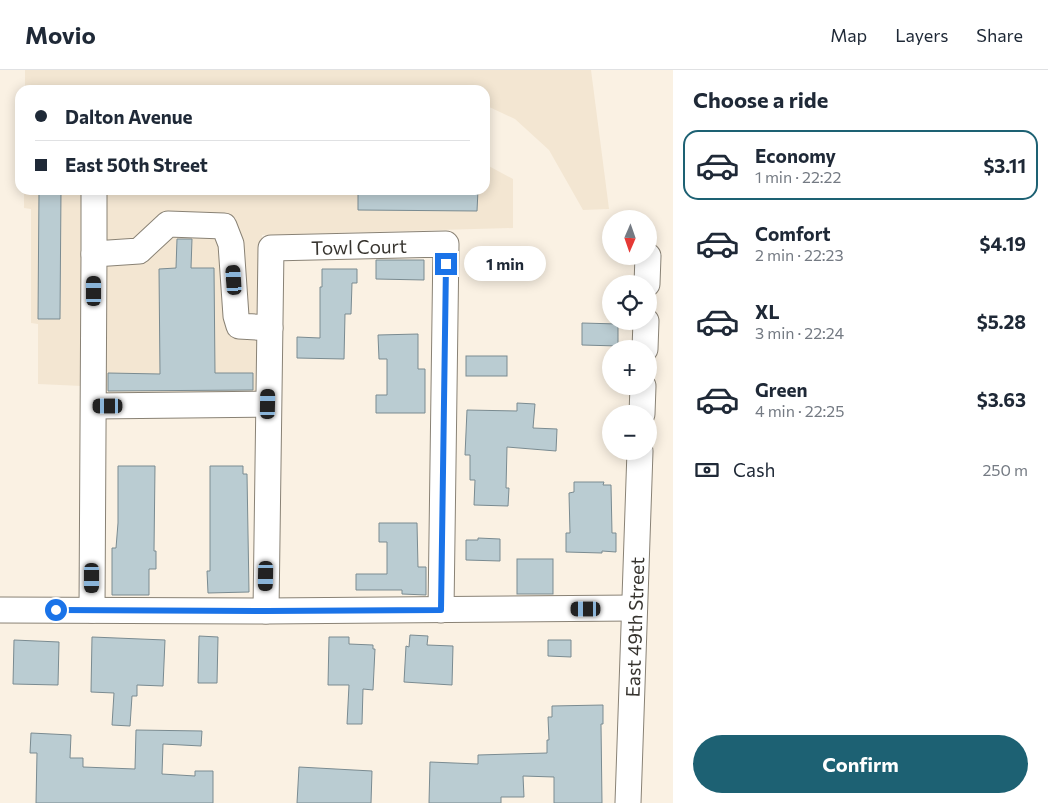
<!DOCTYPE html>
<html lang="en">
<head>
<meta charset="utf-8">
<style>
  :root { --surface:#fff; --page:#f6f6f7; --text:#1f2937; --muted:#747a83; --line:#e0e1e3; --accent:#1d6173 }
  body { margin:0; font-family:Commissioner,sans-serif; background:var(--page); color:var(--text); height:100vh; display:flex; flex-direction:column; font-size:19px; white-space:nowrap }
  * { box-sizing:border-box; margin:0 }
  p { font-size:16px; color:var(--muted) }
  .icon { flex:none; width:28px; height:28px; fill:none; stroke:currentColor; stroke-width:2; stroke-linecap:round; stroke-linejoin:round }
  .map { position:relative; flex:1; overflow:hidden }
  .side { display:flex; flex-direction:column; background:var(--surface); width:375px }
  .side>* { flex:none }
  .hud { position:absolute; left:15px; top:15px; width:475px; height:110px; border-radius:15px; box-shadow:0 2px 12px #0003; display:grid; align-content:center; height:110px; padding:0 20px; background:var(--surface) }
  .needle { width:32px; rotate:182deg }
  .tools { position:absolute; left:602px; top:140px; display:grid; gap:10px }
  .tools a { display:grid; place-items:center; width:55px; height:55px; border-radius:50%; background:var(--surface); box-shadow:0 2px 12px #0003; font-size:25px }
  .end { position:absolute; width:22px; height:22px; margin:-11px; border:6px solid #1a73e8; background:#fff; box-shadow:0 0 0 2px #fff }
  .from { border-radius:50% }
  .bubble { position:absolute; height:35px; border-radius:18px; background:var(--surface); box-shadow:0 2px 12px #0003; font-size:16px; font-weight:700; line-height:35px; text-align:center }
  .car { position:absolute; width:15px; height:30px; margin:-15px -8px; border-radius:6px; box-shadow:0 0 4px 1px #0007; background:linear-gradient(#222 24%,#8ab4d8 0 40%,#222 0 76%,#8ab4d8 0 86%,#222 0) }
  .hud b { display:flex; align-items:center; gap:18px; height:48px; font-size:19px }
  .hud b+b { border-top:1px solid var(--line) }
  .hud i { width:12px; height:12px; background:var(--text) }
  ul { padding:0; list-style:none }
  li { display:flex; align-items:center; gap:15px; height:70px; margin:0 10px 8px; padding:0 10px; border:2px solid transparent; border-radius:15px }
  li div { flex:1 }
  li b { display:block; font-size:19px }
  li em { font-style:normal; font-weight:700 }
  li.on { border-color:var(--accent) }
  li>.icon { width:45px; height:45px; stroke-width:1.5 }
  h2 { padding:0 20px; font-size:22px; line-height:60px }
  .pay { display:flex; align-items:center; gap:12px; height:55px; padding:0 20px; font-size:19px }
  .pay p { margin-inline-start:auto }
  .cta { display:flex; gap:10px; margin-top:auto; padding:10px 20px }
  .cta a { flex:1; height:58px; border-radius:30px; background:var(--accent); color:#fff; font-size:20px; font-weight:700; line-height:58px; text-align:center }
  header { display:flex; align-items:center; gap:30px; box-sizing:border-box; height:70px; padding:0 25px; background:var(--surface); border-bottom:1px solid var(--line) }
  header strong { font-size:24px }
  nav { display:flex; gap:28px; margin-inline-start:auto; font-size:18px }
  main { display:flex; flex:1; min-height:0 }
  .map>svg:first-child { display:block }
</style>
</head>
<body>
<header>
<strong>Movio</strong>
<nav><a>Map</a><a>Layers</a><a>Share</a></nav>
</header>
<main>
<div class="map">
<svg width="673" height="733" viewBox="0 0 673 733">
  <rect width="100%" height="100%" fill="#faf1e3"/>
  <g fill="#f3e6d2">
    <path d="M25,0H591L609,139L583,140L549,80L515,49L485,35V20H25Z"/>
    <path d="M485,94L513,109V158L262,165L260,331H82V316L38,314V254L31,253V139L24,138V120H485Z"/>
  </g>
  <g fill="#baccd2" stroke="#7a8b91">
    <path d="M39,120H61L60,249H38Z"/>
    <path d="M358,120H478L477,141L358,140Z"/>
    <path d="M177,169H192L191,198H214L215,303H253V320L108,321V303L160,304L159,199L176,198Z"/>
    <path d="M376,190H424V210L376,209Z"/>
    <path d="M322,199H357V213H352L351,244H345L344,289L297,288V267L320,268V217H322Z"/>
    <path d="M582,253L618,254V276L582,275Z"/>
    <path d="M418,264V299H425V343H376V325H387V289H379L378,265Z"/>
    <rect x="466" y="286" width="41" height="20"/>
    <path d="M517,333L535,334L533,358L557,359L556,381L507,377L506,418H509L508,436L474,435L475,410H470V385H465L467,340L517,341Z"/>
    <path d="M118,396H155L154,481H156V499H149V525H112V478H116L118,453Z"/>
    <path d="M210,396H243V404H247L249,522L208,523L207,501H210Z"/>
    <path d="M574,412H604L603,415H611L612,463H616V482L602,481V483L566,482V463H570L569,423L574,422Z"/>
    <path d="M379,453H417L418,497H426V525L402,524V520H356V504H387V472H379Z"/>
    <path d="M478,468L500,469V491L466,490V470H478Z"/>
    <rect x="517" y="489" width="36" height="35"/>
    <path d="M410,565L428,566L427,575L453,576L452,615L404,612L406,576L409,577Z"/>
    <path d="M199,566L218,567L217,613H198Z"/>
    <path d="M92,567L165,570L163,616L137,615V626H132L130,656L112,655L114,623L91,622Z"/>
    <path d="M329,567H349V574L373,575V579H375L373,620L363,619L362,654H347L349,615H328Z"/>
    <path d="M14,570L59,572L58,615L13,614Z"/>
    <path d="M548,570H571V587L548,586Z"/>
    <path d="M603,635V654H601L602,733H554V707L523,706L524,727H501V733H429L430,692L478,694V685L547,683V670H549L548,647H552V636Z"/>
    <path d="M136,660L202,661L201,676L163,674L162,704L195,706V701H213V733H36L37,683H30L31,663L71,665L70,688H83V697L135,699Z"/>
    <path d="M299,697L372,701L371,733H297Z"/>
  </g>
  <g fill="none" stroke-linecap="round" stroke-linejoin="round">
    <defs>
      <g id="minor">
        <path d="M94,120V184"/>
        <path d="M647,214L648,186"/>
        <path d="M645,279L646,251"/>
        <path d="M94,336L268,334"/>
        <path d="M642,344L643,316"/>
        <path d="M0,540L266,541L634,538"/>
        <path d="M92,540L94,184L139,181L168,154L224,156L231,174L236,246L239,256L270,258"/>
        <path id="s1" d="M266,541L271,178L446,174L441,540"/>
        <path id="s2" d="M628,733L640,381"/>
      </g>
    </defs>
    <use href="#minor" stroke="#898275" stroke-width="27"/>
    <use href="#minor" stroke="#fff" stroke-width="25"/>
  </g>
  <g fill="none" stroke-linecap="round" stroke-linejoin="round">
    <path stroke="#1a73e8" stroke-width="6" d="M56,540L266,541L441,540L446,194"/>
  </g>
  <g text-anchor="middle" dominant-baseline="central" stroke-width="4" stroke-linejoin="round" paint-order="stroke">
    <g font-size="19" fill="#37342f" stroke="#faf1e3">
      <text stroke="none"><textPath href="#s1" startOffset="451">Towl Court</textPath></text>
      <text stroke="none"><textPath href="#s2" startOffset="176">East 49th Street</textPath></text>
    </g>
  </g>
</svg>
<div class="tools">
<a><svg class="needle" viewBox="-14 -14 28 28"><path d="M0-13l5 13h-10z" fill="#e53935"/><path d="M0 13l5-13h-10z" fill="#747a83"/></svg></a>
<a><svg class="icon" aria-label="locate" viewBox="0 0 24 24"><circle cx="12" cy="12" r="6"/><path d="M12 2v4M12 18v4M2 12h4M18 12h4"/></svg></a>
<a>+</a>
<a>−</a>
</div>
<i class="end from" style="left:56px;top:540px"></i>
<i class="end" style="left:446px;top:194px"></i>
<div class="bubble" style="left:464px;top:176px;width:82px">1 min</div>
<i class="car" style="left:234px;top:210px;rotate:356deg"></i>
<i class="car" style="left:94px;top:221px;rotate:0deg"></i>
<i class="car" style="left:268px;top:334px;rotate:1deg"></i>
<i class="car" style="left:108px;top:336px;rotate:270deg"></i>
<i class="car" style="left:266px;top:506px;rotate:181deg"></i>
<i class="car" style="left:92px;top:508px;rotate:180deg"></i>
<i class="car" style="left:586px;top:539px;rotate:270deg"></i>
<div class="hud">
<b><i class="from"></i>Dalton Avenue</b>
<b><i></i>East 50th Street</b>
</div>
</div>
<section class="side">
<h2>Choose a ride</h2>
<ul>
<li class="on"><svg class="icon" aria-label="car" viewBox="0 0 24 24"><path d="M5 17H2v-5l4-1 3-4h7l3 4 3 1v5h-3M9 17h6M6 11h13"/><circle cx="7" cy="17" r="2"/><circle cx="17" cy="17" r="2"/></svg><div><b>Economy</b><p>1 min · 22:22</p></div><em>$3.11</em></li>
<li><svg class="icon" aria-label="car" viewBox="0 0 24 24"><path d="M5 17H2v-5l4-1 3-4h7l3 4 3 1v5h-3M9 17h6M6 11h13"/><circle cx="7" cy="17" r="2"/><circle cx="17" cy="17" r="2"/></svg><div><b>Comfort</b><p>2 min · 22:23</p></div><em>$4.19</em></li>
<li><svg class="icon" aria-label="car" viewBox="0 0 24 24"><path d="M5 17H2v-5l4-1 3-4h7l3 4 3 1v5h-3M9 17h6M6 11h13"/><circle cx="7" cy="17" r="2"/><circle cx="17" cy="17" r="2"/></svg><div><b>XL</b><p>3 min · 22:24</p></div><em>$5.28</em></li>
<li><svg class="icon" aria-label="car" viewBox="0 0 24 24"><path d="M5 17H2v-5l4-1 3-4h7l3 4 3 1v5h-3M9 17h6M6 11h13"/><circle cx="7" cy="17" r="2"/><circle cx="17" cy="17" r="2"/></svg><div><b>Green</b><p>4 min · 22:25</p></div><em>$3.63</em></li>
</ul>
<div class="pay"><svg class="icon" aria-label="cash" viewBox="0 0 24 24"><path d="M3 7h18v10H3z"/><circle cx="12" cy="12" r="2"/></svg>Cash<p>250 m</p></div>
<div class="cta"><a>Confirm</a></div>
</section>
</main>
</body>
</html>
